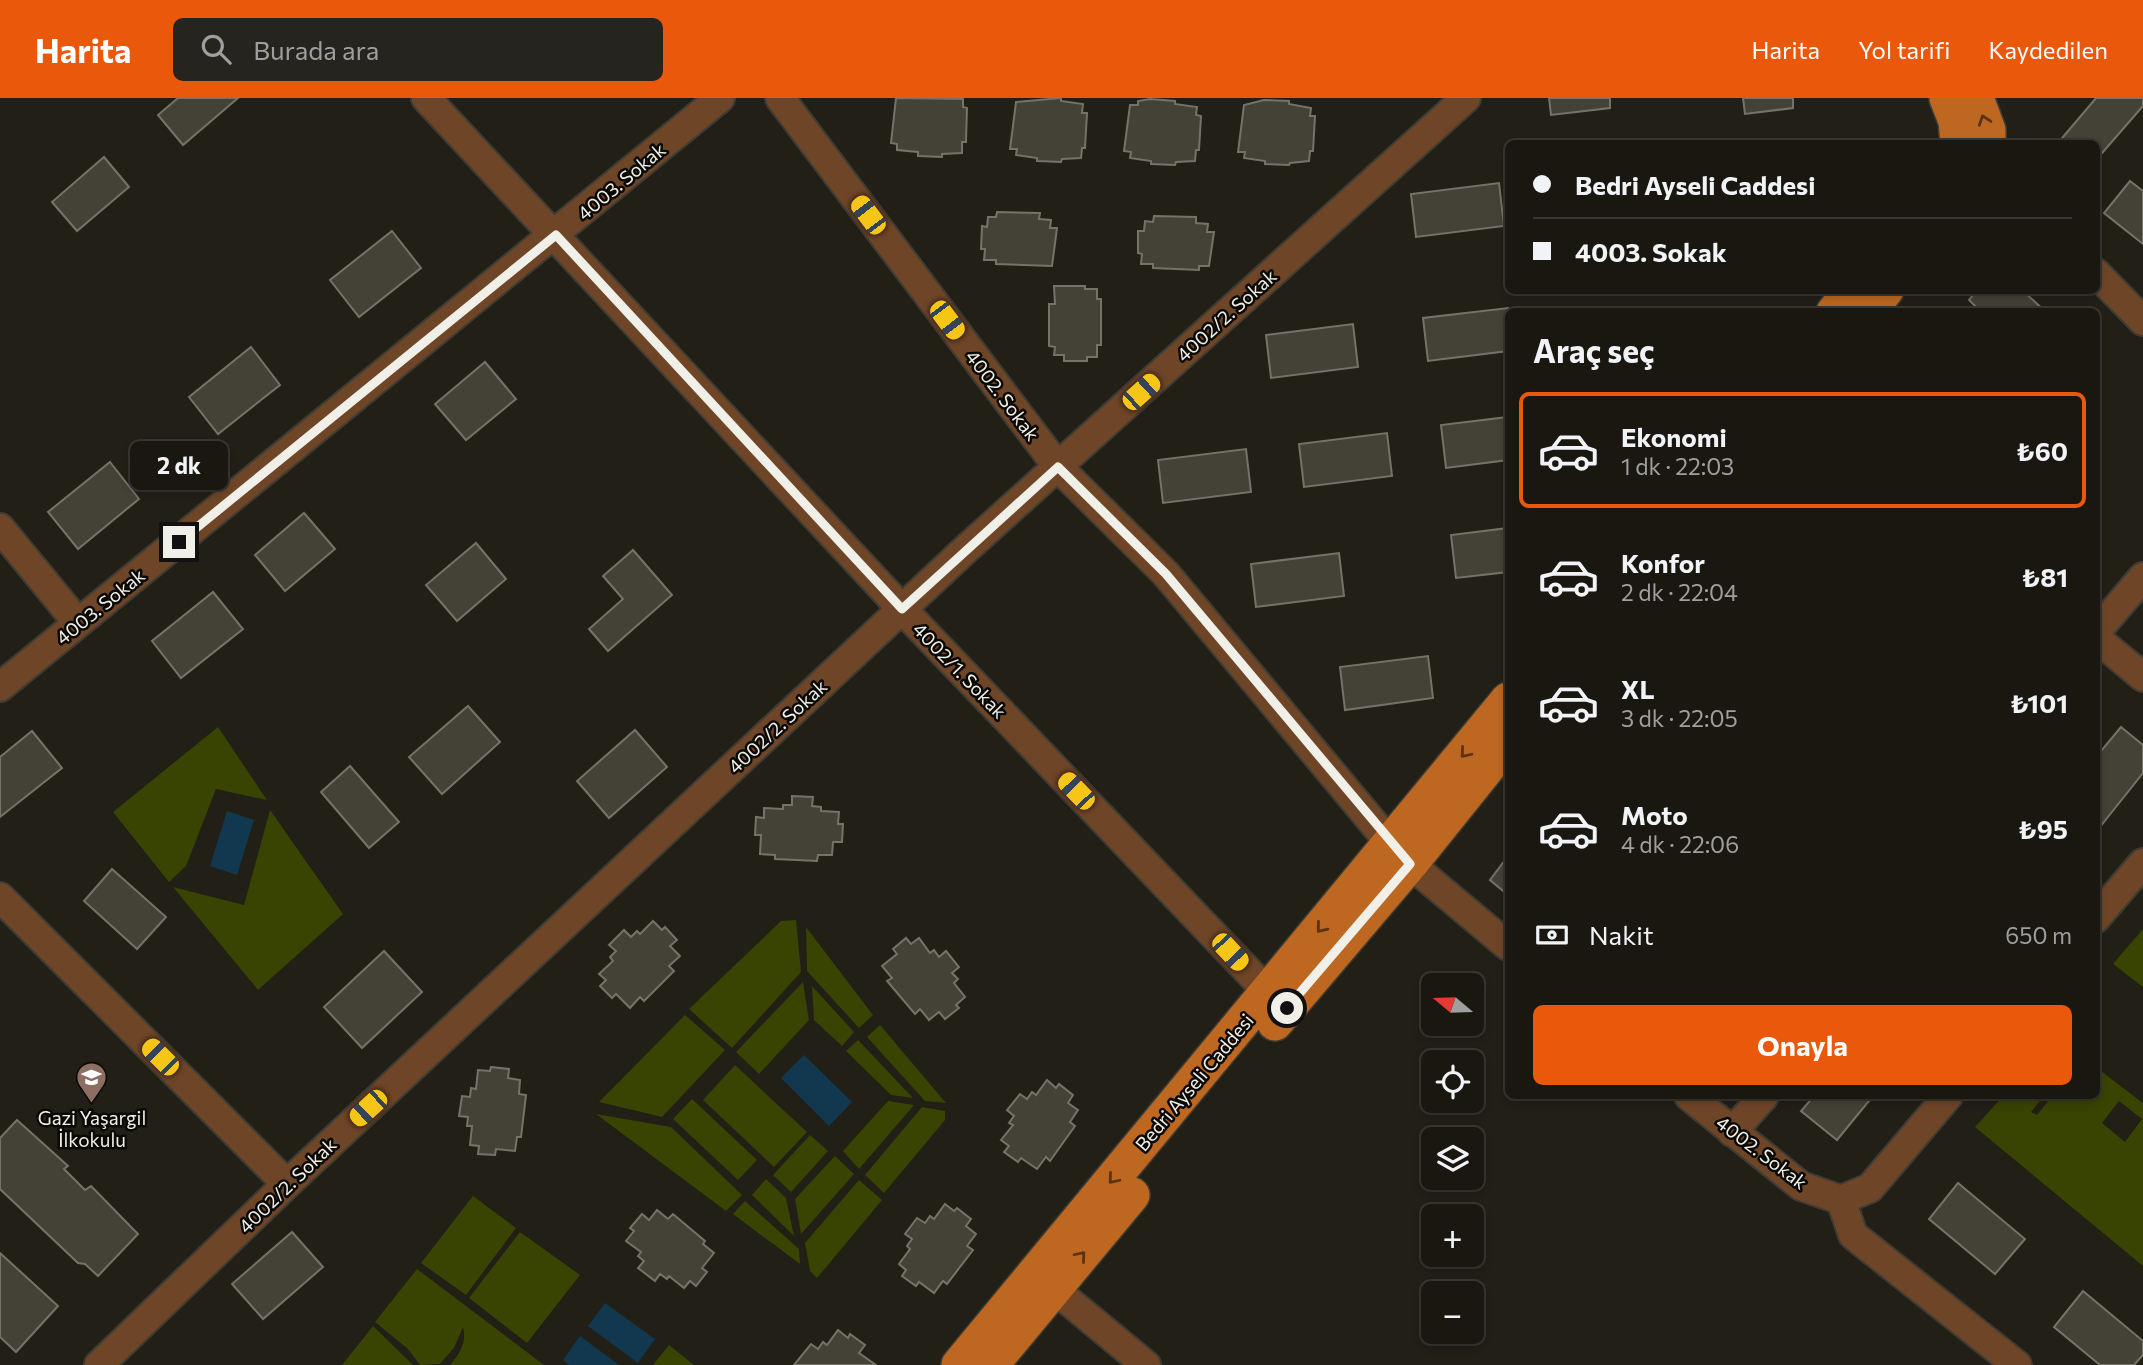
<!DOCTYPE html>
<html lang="tr">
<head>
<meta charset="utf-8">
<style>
  :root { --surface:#191710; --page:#26241e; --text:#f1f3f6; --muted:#9f9f9f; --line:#373630; --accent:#ea580c }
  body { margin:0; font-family:Commissioner,sans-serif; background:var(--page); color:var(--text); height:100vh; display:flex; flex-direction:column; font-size:26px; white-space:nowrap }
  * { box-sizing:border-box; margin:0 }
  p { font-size:23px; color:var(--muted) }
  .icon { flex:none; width:38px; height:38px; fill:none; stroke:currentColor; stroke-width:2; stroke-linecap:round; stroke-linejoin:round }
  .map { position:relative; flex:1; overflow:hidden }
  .drawer { position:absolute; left:1505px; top:210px; width:595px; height:791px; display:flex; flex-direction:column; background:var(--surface); border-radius:10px; box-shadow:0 4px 10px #0003,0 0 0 2px var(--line) }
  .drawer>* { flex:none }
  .hud { position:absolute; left:1505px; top:42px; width:595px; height:154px; border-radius:10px; box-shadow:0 4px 10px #0003,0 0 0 2px var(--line); display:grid; align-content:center; height:154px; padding:0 28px; background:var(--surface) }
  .needle { width:46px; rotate:289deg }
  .fabs { position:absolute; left:1421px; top:875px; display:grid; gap:14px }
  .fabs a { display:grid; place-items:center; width:63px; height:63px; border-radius:10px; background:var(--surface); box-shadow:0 4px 10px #0003,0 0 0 2px var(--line); font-size:35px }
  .end { position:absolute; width:32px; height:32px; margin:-16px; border:9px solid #f0efe8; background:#111; box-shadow:0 0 0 4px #111 }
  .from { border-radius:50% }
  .bubble { position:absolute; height:49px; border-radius:10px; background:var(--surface); box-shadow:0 4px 10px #0003,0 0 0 2px var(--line); font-size:23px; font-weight:700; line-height:49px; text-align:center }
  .car { position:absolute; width:21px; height:42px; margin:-21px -10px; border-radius:9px; box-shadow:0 0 5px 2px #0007; background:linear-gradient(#f5c518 24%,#345 0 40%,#f5c518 0 76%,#345 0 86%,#f5c518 0) }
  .hud b { display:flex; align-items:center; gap:24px; height:66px; font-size:26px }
  .hud b+b { border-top:2px solid var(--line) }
  .hud i { width:18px; height:18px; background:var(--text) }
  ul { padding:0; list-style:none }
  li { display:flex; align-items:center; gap:21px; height:116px; margin:0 14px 10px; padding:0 14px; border:4px solid transparent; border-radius:10px }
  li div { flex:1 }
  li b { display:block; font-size:26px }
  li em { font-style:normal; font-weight:700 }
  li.selected { border-color:var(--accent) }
  li>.icon { width:63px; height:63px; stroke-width:1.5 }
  h2 { padding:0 28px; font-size:32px; line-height:84px }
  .pay { display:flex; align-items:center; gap:18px; height:77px; padding:0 28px; font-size:26px }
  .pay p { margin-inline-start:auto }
  .primary-button { display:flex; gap:14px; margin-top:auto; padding:14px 28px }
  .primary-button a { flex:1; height:80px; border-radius:10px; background:var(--accent); color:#fff; font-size:28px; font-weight:700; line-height:80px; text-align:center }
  header { display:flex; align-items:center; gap:42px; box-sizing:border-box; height:98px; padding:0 35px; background:var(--accent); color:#fff }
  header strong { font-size:33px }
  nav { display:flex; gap:38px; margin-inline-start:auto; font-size:24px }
  .search { width:490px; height:63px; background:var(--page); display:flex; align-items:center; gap:18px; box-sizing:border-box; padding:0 24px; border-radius:10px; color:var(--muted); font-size:26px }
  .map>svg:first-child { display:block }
</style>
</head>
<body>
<header>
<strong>Harita</strong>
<div class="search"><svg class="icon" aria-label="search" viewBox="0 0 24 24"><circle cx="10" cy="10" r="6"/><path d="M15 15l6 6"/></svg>Burada ara</div>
<nav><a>Harita</a><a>Yol tarifi</a><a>Kaydedilen</a></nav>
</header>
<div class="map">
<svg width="2143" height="1267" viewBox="0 0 2143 1267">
  <rect width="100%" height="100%" fill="#211f16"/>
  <g fill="#394302" fill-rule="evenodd">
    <path d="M218,629L267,702L216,691L186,768L169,784L113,714Z"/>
    <path d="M270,712L343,816L258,892L173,789L244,807Z"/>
    <path d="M796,822L801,874L732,950L689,911L781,823Z"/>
    <path d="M806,829L873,917L859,930L807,873Z"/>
    <path d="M2143,831V889L2113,866Z"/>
    <path d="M803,884L809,922L759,976L736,954Z"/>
    <path d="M812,888L854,934L842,948L814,922Z"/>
    <path d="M685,917L725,952L662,1019L599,1004Z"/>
    <path d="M880,927L946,1005L925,1003L867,939Z"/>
    <path d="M858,942L913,1000L891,997L846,953Z"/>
    <path d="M735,967L807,1034L774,1069L703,1002Z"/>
    <path d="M2097,970L2143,1005V1168L1975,1029L2003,998H2044L2031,1014L2037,1017L2052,998H2096ZM2119,1003L2142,1021L2125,1044L2102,1025Z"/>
    <path d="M692,1001L757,1062L738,1082L673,1021Z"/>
    <path d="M888,1003L914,1007L859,1071L843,1053Z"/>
    <path d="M922,1009L945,1013V1022L884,1095L865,1077Z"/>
    <path d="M596,1016L671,1029L742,1097L726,1113Z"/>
    <path d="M810,1037L828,1053L791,1094L773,1077Z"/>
    <path d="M835,1058L854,1076L801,1136L795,1101Z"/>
    <path d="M766,1081L786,1100L794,1138L752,1097Z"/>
    <path d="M859,1082L882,1102L817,1180L810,1173L805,1145Z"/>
    <path d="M473,1098L516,1130L466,1197L421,1165Z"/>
    <path d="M745,1103L799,1151L800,1166L733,1116Z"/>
    <path d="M520,1134L580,1177L527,1245L469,1200Z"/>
    <path d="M417,1171L544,1267H450C460,1255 467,1244 463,1229L454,1250L440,1266L420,1267L408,1251L375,1224Z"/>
    <path d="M373,1228L413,1267H342Z"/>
    <path d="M669,1247L694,1267H653Z"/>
  </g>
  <g fill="#123850">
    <path d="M227,713L254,722L237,777L210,768Z"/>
    <path d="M804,957L852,1004L829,1028L781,980Z"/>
    <path d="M605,1205L655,1241L638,1265L588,1228Z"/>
    <path d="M580,1238L619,1267H569L563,1262Z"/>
  </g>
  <g fill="#444237" stroke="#757368" stroke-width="2">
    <path d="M178,0H238L183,47L158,17Z"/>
    <path d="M896,0L963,1V9L967,10L966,44H962V55L942,56V59L918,58V54L897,52V46L891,45Z"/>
    <path d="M1061,0V3L1083,6L1082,15H1087L1085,50H1082L1081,60L1062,61L1061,64L1037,63V60L1016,57L1017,51H1010L1016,4Z"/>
    <path d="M1549,0H1610V10L1551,17Z"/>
    <path d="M1743,0H1793V10L1745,16Z"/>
    <path d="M2096,0H2143V8L2096,62V46H2057Z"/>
    <path d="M1150,1L1175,3V6L1197,9L1196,17L1201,18L1199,52H1196L1195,63L1176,64L1175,67L1151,66V63L1130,60L1131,54L1124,53L1130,7H1138V3Z"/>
    <path d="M1264,2L1289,3V6L1311,10L1310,18H1315L1313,53H1310L1309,63L1290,65L1289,67L1265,66V63L1244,60L1245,54H1238L1244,7Z"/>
    <path d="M104,59L129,89L77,133L52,104Z"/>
    <path d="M2130,83L2143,93V146L2104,115Z"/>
    <path d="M1499,85L1504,128L1416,139L1411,96Z"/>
    <path d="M997,114L1040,115L1039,121L1051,122L1050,130H1057L1052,168L996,166V162H984L985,151H981L982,128L987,129L988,119H996Z"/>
    <path d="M1154,118L1196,119V125L1208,126L1207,134H1214L1209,168H1199V172L1153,170V166H1141L1142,156L1138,155V133H1144L1145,123L1153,124Z"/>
    <path d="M392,133L421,170L359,219L330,182Z"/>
    <path d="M1054,188H1085V191H1097V201H1101V247H1097V259H1087V263H1064V257H1054L1055,249L1049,248V206H1055Z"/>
    <path d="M1977,192H2022L2046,214H1981L1969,202Z"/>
    <path d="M1508,210V253L1428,263L1423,220Z"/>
    <path d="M1353,226L1358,269L1271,280L1266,237Z"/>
    <path d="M251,249L280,287L218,336L189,299Z"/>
    <path d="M485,264L516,301L466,342L435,306Z"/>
    <path d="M1508,319V362L1446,370L1441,327Z"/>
    <path d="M1387,335L1392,378L1304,389L1299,346Z"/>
    <path d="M1246,351L1251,394L1163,405L1158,362Z"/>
    <path d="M110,364L139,401L78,451L48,414Z"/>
    <path d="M304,415L335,451L285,493L255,457Z"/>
    <path d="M1508,430V474L1456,480L1451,437Z"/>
    <path d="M476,445L506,481L457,523L426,487Z"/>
    <path d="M633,452L672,497L608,553L589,531L623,501L603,478Z"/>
    <path d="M1339,455L1344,498L1256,509L1251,466Z"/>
    <path d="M213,494L243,531L181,580L152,543Z"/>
    <path d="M1428,558L1433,600L1345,612L1340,569Z"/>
    <path d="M468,608L500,644L442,696L409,659Z"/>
    <path d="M2121,629L2143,647V675L2096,734V659Z"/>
    <path d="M635,632L667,669L609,720L577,683Z"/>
    <path d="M32,633L62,670L0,719V659Z"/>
    <path d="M350,668L399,724L369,750L321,694Z"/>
    <path d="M792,698L813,699L812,708L821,709V713L839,714L838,726H843L842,744H833L832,757H818L817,763L775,761V757L760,756L761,737H755L756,719L764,720V710L783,711V707H792Z"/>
    <path d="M1508,758V797L1490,782Z"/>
    <path d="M112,771L166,819L137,851L84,803Z"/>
    <path d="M653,823L662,832L665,829L677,842L670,848L680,858L669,868L674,873L644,903L640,899L630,910L616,896L612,900L600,888L606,882L599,876L613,863L610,859L616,853L609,847L624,832L631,839L637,833L640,836Z"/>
    <path d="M906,840L911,846L919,840L930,855L934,852L939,859L946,853L959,869L952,875L958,881L954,885L965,899L956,907L959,910L945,921L939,914L929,922L920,911L915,916L887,883L892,880L882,868L897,856L893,851Z"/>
    <path d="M384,853L422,894L362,950L324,909Z"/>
    <path d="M491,969L509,971L508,980L520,982L519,996L526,997L521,1039H517L515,1053L496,1051L495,1057L478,1056L479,1048L470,1047L472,1028H467L468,1019L459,1018L462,998L470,999L471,990L476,991L478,972L490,973Z"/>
    <path d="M1047,982L1056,990L1059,986L1073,997L1068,1005L1078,1012L1070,1024L1075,1028L1050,1063L1046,1059L1037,1071L1021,1060L1018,1064L1004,1054L1009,1048L1001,1042L1013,1027L1009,1025L1014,1018L1007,1012L1020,996L1027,1001L1032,994L1036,997Z"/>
    <path d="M1814,998H1873L1837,1042L1801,1013Z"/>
    <path d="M17,1022L68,1068L64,1071L85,1092L91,1088L138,1136L98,1178L85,1166L78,1165L0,1091V1040Z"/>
    <path d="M1958,1085L2025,1141L1995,1176L1929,1121Z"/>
    <path d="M945,1106L954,1113L957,1110L971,1121L966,1128L976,1136L967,1148L973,1152L947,1186L943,1183L934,1195L919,1184L916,1188L902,1178L906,1172L899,1166L910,1151L907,1148L912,1141L905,1136L917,1120L925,1125L930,1118L934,1121Z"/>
    <path d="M657,1112L668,1121L673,1116L705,1143L703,1146L714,1155L702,1170L707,1174L696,1188L690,1183L684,1190L669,1178L667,1181L660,1176L655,1183L638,1170L644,1163L638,1158L641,1154L626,1143L634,1133L630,1130L642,1116L649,1122Z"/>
    <path d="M292,1134L323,1169L263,1221L232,1186Z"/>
    <path d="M0,1155L58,1208L16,1254L0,1239Z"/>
    <path d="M2083,1193L2143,1243V1257L2134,1267H2100L2054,1229Z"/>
    <path d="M838,1232L848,1240L850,1236L865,1247L859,1255L876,1267H794L811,1246L818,1251L823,1244L827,1247Z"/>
  </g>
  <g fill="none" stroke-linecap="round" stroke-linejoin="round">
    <defs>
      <g id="minor">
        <path d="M426,0L902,511L1269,895"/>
        <path d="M780,0L1058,369L1166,476L1390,745L1410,766L1508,848"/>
        <path d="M2096,175L2143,223"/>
        <path d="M0,430L78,525"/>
        <path d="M2096,534L2143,479"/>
        <path d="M2096,540L2143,579"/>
        <path d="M0,589L720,0"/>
        <path d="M0,799L287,1086"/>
        <path d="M2096,820L2143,765"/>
        <path d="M1689,998L1801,1088L1841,1102"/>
        <path d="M1732,1034L1764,998"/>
        <path d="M1841,1102L1853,1137L2017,1267"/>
        <path d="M1841,1102L1870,1090L1948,998"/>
        <path d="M1054,1191L1146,1267"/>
        <path d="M99,1267L287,1086L965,452L1466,0"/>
      </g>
      <g id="major">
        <path d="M1947,0L1956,23L1958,46"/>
        <path d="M1976,0L1988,32V46"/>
        <path d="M1834,214L1852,192"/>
        <path d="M1868,214L1886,192"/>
        <path d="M1275,925L1410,766L1508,644"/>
        <path d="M959,1267L1508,602"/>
        <path d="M991,1267L1132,1097"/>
      </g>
    </defs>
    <use href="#minor" stroke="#3e3c33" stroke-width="32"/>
    <use href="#major" stroke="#3e3c33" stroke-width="38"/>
    <use href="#minor" stroke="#6f4528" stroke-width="28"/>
    <use href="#major" stroke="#bd6720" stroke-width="35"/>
  </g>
  <defs><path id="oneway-chevron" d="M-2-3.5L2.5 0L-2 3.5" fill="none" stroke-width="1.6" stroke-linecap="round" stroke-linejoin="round" transform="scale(1.75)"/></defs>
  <g stroke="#5b3312">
    <use href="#oneway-chevron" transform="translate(1984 22) rotate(-108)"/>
    <use href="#oneway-chevron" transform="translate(1465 655) rotate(130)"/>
    <use href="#oneway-chevron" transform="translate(1321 830) rotate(129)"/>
    <use href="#oneway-chevron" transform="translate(1113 1081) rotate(130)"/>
    <use href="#oneway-chevron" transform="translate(1081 1158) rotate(-50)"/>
  </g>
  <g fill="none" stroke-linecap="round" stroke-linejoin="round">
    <path stroke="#f0efe8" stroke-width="9" d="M179,444L556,137L902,511L1058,369L1166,476L1410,766L1287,910"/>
  </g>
  <defs>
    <symbol id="school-pin" viewBox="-11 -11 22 30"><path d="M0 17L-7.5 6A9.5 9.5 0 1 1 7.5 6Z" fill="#8d6e63" stroke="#0a0906"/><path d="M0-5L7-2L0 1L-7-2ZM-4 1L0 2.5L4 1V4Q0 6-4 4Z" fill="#fff"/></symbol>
  </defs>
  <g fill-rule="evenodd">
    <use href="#school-pin" x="74" y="962" width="35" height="47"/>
  </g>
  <g text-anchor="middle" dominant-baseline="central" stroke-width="5" stroke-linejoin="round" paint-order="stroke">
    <g font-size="19" fill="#f0efe8" stroke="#0a0906">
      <text transform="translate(621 83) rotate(-40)">4003. Sokak</text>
      <text transform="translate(1226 217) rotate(-42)">4002/2. Sokak</text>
      <text transform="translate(1003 297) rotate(53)">4002. Sokak</text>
      <text transform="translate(100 508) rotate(-39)">4003. Sokak</text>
      <text transform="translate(960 572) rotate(46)">4002/1. Sokak</text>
      <text transform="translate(777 628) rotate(-43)">4002/2. Sokak</text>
      <text transform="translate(1194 984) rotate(-50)">Bedri Ayseli Caddesi</text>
      <text transform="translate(1762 1054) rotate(37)">4002. Sokak</text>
      <text transform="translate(287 1087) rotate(-44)">4002/2. Sokak</text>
    </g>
    <g font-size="19" fill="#f0efe8" stroke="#0a0906">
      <text x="92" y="1019">Gazi Yaşargil<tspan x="92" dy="22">İlkokulu</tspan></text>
    </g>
  </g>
</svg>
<div class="fabs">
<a><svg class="needle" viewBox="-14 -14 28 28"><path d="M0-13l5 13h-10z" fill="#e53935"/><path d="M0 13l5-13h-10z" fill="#9f9f9f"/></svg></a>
<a><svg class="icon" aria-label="locate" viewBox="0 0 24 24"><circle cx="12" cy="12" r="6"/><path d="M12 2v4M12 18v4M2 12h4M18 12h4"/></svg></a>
<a><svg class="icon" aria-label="layers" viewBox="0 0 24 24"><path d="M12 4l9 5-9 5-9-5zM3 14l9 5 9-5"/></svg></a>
<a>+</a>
<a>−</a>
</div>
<i class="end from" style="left:1287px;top:910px"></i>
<i class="end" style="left:179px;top:444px"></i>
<div class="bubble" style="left:130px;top:343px;width:98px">2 dk</div>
<i class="car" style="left:868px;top:117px;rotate:323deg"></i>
<i class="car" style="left:947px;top:222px;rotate:143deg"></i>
<i class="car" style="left:1141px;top:294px;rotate:48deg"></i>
<i class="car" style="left:1076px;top:693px;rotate:316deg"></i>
<i class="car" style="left:1230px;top:854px;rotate:137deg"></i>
<i class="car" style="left:160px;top:959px;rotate:315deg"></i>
<i class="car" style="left:368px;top:1010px;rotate:227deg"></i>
<div class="hud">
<b><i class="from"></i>Bedri Ayseli Caddesi</b>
<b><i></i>4003. Sokak</b>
</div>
<section class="drawer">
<h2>Araç seç</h2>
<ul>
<li class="selected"><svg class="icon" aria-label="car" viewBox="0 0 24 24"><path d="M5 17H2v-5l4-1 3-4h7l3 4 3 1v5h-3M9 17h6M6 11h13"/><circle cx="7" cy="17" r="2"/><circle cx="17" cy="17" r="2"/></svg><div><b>Ekonomi</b><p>1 dk · 22:03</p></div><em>₺60</em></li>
<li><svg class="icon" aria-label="car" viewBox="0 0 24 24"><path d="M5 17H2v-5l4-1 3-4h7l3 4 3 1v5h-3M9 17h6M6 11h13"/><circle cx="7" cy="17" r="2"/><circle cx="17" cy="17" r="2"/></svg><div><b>Konfor</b><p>2 dk · 22:04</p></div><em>₺81</em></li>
<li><svg class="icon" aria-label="car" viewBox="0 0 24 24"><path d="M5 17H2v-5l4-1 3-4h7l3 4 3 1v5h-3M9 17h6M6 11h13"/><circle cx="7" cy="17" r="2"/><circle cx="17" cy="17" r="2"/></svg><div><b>XL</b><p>3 dk · 22:05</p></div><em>₺101</em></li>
<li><svg class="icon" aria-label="car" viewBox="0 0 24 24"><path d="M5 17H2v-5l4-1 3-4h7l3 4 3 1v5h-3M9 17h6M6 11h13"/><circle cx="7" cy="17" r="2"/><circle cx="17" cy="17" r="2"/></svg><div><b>Moto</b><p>4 dk · 22:06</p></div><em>₺95</em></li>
</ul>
<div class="pay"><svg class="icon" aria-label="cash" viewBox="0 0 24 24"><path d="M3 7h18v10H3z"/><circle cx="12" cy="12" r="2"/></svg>Nakit<p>650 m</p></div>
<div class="primary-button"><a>Onayla</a></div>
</section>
</div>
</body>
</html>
